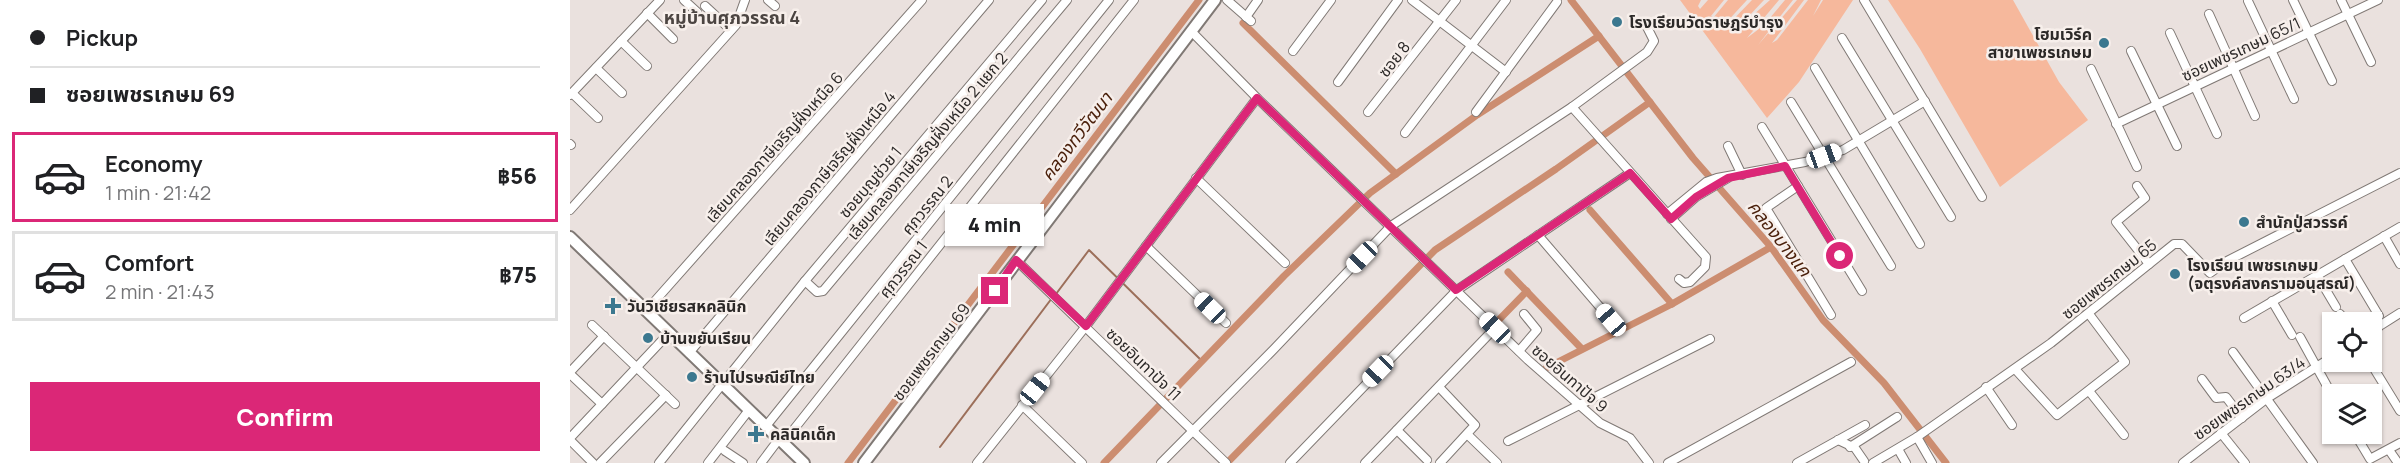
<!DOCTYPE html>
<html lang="en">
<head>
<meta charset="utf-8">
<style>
  :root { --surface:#fff; --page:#f6f6f6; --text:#202124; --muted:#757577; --line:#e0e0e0; --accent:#db2777 }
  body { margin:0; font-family:Manrope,"Noto Sans Thai",sans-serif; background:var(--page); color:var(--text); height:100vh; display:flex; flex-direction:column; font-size:22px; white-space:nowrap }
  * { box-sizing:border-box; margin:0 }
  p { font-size:20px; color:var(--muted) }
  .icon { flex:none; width:33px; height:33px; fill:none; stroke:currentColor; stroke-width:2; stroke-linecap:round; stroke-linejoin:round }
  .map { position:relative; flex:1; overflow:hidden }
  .details { display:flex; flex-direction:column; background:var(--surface); width:570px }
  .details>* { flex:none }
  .guide { display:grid; align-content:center; height:132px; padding:0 30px; background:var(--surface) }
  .controls { position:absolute; left:1752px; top:312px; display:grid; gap:12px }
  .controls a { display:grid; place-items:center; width:60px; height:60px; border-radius:0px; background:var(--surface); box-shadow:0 2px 4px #0004; font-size:30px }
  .end { position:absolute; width:27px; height:27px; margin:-14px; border:8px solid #db2777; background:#fff; box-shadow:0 0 0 3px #fff }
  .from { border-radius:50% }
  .bubble { position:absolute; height:42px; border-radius:0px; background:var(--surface); box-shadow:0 2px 4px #0004; font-size:20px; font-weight:800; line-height:42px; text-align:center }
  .car { position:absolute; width:18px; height:36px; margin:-18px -9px; border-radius:8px; box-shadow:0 0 4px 2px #0007; background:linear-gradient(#fff 24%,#345 0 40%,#fff 0 76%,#345 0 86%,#fff 0) }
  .guide b { display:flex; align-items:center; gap:21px; height:57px; font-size:22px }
  .guide b+b { border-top:2px solid var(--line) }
  .guide i { width:15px; height:15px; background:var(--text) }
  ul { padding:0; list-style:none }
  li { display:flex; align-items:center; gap:18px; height:90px; margin:0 12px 9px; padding:0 18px; border:3px solid var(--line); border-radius:0px }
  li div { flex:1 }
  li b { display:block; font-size:22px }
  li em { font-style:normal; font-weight:800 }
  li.selected { border-color:var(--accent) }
  li>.icon { width:54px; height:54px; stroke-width:1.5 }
  .button { display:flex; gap:12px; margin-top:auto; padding:12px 30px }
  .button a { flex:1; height:69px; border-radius:0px; background:var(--accent); color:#fff; font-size:24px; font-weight:800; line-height:69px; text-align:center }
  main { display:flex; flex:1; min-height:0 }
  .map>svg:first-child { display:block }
</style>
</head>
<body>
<main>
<section class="details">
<div class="guide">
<b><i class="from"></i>Pickup</b>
<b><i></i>ซอยเพชรเกษม 69</b>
</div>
<ul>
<li class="selected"><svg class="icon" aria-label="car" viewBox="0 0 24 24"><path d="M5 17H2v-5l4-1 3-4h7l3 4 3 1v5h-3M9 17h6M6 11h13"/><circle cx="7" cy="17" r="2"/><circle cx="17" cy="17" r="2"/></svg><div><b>Economy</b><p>1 min · 21:42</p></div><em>฿56</em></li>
<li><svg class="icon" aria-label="car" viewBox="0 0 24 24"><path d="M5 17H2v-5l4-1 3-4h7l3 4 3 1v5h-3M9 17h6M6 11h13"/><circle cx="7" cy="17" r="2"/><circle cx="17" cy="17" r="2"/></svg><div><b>Comfort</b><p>2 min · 21:43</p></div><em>฿75</em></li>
</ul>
<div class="button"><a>Confirm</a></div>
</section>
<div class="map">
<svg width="1830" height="463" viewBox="0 0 1830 463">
  <rect width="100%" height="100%" fill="#eae1de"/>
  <g fill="#f6b89c">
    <path d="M1110,0H1131L1128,6L1130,9L1138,0H1154L1141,16L1143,18L1158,0H1177L1153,26L1155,28L1182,0H1194L1162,34L1200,0H1209L1177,38L1194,25L1215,0H1223L1188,45L1227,0H1234L1202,43L1207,40L1238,0H1251L1243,16L1253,0H1283L1229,82L1197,118Z"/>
    <path d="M1318,0H1443L1489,82L1518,120L1430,187L1350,49Z"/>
  </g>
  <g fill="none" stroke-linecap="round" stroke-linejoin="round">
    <g stroke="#9c6f5a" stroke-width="2">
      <path d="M486,294L519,250L632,361"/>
      <path d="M370,447L482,298"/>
    </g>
    <g stroke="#cc8d70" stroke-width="7">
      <path d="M1001,0L1123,158L1201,247L1253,320L1314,383L1376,463"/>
      <path d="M673,23L826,174"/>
      <path d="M1020,210L1102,304"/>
      <path d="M938,272L1011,348"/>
      <path d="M919,330L957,291"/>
      <path d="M976,368L1102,304L1201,247"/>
      <path d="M278,463L629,0"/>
      <path d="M534,463L714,276L800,193L907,115L1029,36"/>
      <path d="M657,463L865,250L986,169L1080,102"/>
    </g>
    <defs>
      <g id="minor">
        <path d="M114,0L127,12"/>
        <path d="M198,0L205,6"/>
        <path d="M657,0L681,21"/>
        <path d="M842,0L936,72"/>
        <path d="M1294,0L1412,197"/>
        <path d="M1723,0L1762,81"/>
        <path d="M1771,0L1801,62"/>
        <path d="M1678,1L1724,99"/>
        <path d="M135,6L161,30"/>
        <path d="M77,13L103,39"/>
        <path d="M1639,14L1685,116"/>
        <path d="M676,17L688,0"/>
        <path d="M621,31L687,98L958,360L1030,423L1060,438L1079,463"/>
        <path d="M1600,33L1647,134"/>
        <path d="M1272,38L1381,217"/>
        <path d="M51,41L77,66"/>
        <path d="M723,51L761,0"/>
        <path d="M1561,51L1607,146"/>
        <path d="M26,68L52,93"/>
        <path d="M1245,68L1350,244"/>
        <path d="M1521,69L1567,167"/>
        <path d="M768,82L828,0"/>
        <path d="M2,93L28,118"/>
        <path d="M0,95L90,0"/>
        <path d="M1221,102L1321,266"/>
        <path d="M1002,107L1136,257L1135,267L1120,282L1114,283L1109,279"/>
        <path d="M798,112L886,0"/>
        <path d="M906,112L987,2"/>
        <path d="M1546,124L1808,0"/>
        <path d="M1192,127L1292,291"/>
        <path d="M835,133L936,0"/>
        <path d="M0,144L1,145"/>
        <path d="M1158,146L1172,175"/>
        <path d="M626,178L715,263"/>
        <path d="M1228,186L1196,208L1261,315"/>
        <path d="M1567,186L1575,198L1546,222L1579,264"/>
        <path d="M0,210L166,25L175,0"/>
        <path d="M1097,214L1136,182L1147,178L1235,162L1273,150L1355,101"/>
        <path d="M1101,219L1126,197L1158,178"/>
        <path d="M968,235L1041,320"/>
        <path d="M1814,236L1830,264"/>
        <path d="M576,246L656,323"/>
        <path d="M1775,259L1809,316"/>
        <path d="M446,260L656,463"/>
        <path d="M1747,275L1766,307"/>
        <path d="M235,281L247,292L253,291L497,0"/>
        <path d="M1702,301L1722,335"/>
        <path d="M76,311L352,0"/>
        <path d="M1770,314L1776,322"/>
        <path d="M1674,318L1830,227"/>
        <path d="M22,325L105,404"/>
        <path d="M1811,325L1830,313"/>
        <path d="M1802,332L1808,328"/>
        <path d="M1730,337L1762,395"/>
        <path d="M949,351L967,330L954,314"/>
        <path d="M1663,352L1743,463"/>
        <path d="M119,353L419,0"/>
        <path d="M1800,362L1830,411"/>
        <path d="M1445,369L1487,415L1555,362L1519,314"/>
        <path d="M0,372L34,336"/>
        <path d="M0,374L32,404"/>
        <path d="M1632,379L1646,398L1656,397L1672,418"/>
        <path d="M869,387L905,425L870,463"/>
        <path d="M1416,387L1442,425"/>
        <path d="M1519,391L1554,435"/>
        <path d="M452,405L512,463"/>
        <path d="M196,426L539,0"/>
        <path d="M827,430L857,460"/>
        <path d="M1651,433L1675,463"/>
        <path d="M1785,434L1800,459L1830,443"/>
        <path d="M898,435L927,463"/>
        <path d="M1347,437L1362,463"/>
        <path d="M0,438L99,333"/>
        <path d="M0,440L23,463"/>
        <path d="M1268,440L1285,448L1294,461"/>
        <path d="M938,441L1140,339"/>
        <path d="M213,443L564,0"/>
        <path d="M1280,447L1327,417"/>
        <path d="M1328,449L1336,463"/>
        <path d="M1819,450L1828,463"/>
        <path d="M155,451L173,463"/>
        <path d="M30,463L96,395"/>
        <path d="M89,463L235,281L472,0"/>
        <path d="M138,463L179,410"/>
        <path d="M191,463L209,439"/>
        <path d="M407,463L516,326L687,98"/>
        <path d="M591,463L704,349L821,226L1002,107L1077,52L1084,41L1075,23"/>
        <path d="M720,463L887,290L1060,173"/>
        <path d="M795,463L925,328"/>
        <path d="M1098,463L1281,362"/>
        <path d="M1227,463L1295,425"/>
        <path d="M1303,463L1347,437L1481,343L1604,244H1612L1640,273L1657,261L1830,173"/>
        <path d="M1613,463L1696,399L1762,357"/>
      </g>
      <g id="secondary">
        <path d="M0,237L234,463"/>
        <path d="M294,463L645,0"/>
      </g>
    </defs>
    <use href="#minor" stroke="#807975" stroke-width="10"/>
    <use href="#secondary" stroke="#807975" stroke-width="14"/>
    <use href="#minor" stroke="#fff" stroke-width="8"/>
    <use href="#secondary" stroke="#fff" stroke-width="10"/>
  </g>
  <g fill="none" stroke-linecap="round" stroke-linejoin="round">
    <path stroke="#db2777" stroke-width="8" d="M425,291L446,260L516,326L687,98L886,290L1060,173L1101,219L1126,197L1158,178L1215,166L1270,256"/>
  </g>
  <g fill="#3c788f" stroke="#f7efeb" stroke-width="2">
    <circle cx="1047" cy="22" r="6"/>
    <circle cx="1534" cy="43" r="6"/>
    <circle cx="1674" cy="222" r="6"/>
    <circle cx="1605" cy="274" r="6"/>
    <path d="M40 297h6v6h6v6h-6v6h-6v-6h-6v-6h6z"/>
    <circle cx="78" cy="338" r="6"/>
    <circle cx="122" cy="377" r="6"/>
    <path d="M183 425h6v6h6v6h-6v6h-6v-6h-6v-6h6z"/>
  </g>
  <g text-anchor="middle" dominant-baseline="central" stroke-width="5" stroke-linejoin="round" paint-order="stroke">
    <g font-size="16" font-weight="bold" fill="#2c2928" stroke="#f7efeb" text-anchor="start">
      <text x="1059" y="22">โรงเรียนวัดราษฎร์บำรุง</text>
      <text x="1522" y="34" text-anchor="end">โฮมเวิร์ค<tspan x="1522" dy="18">สาขาเพชรเกษม</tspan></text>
      <text x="1686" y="222">สำนักปู่สวรรค์</text>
      <text x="1617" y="265">โรงเรียน เพชรเกษม<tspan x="1617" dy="18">(จตุรงค์สงครามอนุสรณ์)</tspan></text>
      <text x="57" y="306">วันวิเชียรสหคลินิก</text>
      <text x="90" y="338">บ้านขยันเรียน</text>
      <text x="134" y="377">ร้านไปรษณีย์ไทย</text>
      <text x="200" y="434">คลินิคเด็ก</text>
    </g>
    <g font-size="16" fill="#2c2928" stroke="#f7efeb">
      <text transform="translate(1671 49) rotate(-25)">ซอยเพชรเกษม 65/1</text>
      <text transform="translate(824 59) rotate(-52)">ซอย 8</text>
      <text transform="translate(357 146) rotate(-50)">เลียบคลองภาษีเจริญฝั่งเหนือ 2 แยก 2</text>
      <text transform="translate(204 147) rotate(-48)">เลียบคลองภาษีเจริญฝั่งเหนือ 6</text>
      <text transform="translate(259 168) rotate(-50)">เลียบคลองภาษีเจริญฝั่งเหนือ 4</text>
      <text transform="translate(300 182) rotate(-50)">ซอยบุญช่วย 1</text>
      <text transform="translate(357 205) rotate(-51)">ศุภวรรณ 2</text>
      <text transform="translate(333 269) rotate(-52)">ศุภวรรณ 1</text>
      <text transform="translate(1539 279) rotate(-39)">ซอยเพชรเกษม 65</text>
      <text transform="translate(361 352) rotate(-53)">ซอยเพชรเกษม 69</text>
      <text transform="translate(574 364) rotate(44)">ซอยอินทาปัจ 11</text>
      <text transform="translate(1000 378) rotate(41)">ซอยอินทาปัจ 9</text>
      <text transform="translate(1679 398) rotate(-35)">ซอยเพชรเกษม 63/4</text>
    </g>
    <g font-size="18" font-weight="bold" fill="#4c4542" stroke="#f7efeb">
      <text x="162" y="17">หมู่บ้านศุภวรรณ 4</text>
    </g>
    <g font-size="18" font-style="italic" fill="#4b210c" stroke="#f7efeb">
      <text transform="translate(506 136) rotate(-53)">คลองทวีวัฒนา</text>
      <text transform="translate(1210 238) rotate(52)">คลองบางแค</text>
    </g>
  </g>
</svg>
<div class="controls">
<a><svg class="icon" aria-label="locate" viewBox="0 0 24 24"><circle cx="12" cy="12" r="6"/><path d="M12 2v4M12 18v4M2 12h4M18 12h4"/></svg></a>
<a><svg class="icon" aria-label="layers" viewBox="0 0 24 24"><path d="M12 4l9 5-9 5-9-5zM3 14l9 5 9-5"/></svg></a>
</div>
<i class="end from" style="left:1270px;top:256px"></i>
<i class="end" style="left:425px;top:291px"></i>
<div class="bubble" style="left:375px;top:204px;width:99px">4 min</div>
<i class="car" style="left:1254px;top:156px;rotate:70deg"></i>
<i class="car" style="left:792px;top:257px;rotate:224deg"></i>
<i class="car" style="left:640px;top:308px;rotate:314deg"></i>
<i class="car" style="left:1041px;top:320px;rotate:319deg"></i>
<i class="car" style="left:925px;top:328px;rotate:314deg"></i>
<i class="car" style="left:808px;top:371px;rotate:224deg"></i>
<i class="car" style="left:465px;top:389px;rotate:39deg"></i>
</div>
</main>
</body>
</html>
